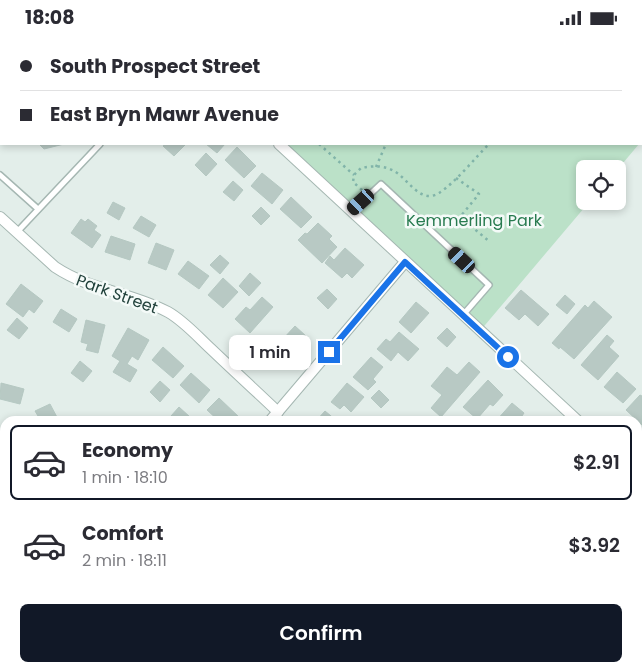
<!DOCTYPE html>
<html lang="en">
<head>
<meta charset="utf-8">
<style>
  :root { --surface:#fff; --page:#f7f7f7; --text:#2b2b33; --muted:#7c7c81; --line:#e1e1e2; --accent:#111827 }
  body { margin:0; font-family:Poppins,sans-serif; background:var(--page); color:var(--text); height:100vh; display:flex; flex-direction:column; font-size:19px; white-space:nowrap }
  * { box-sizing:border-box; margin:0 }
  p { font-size:16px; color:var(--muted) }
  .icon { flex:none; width:28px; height:28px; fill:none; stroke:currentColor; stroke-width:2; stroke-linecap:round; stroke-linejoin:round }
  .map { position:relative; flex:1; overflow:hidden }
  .details { position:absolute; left:0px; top:381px; width:642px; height:256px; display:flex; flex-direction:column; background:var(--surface); border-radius:15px 15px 0 0; box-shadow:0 2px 8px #0003 }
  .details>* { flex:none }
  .hud { position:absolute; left:0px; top:0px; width:642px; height:110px; box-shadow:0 2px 8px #0003; display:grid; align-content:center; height:110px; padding:0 20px; background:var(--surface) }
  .fabs { position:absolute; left:576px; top:125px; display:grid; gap:10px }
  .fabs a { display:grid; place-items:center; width:50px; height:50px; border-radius:8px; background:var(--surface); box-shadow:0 2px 8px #0003; font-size:25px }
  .end { position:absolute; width:22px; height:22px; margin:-11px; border:6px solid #1a73e8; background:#fff; box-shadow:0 0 0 2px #fff }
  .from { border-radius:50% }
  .bubble { position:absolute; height:35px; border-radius:8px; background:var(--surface); box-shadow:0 2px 8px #0003; font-size:16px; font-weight:600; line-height:35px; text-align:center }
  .car { position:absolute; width:15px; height:30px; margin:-15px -8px; border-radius:6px; box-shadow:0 0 4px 1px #0007; background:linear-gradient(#222 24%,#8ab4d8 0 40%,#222 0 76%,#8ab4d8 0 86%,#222 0) }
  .hud b { display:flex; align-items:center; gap:18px; height:48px; font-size:19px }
  .hud b+b { border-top:1px solid var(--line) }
  .hud i { width:12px; height:12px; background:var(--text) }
  ul { padding:9px 0 0; list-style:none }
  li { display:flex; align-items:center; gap:15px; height:75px; margin:0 10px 8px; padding:0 10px; border:2px solid transparent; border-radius:8px }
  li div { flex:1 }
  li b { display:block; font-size:19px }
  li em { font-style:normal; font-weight:600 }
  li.on { border-color:var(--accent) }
  li>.icon { width:45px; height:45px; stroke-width:1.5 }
  .action { display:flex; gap:10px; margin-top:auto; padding:10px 20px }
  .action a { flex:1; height:58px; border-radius:8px; background:var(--accent); color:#fff; font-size:20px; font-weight:600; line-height:58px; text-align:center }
  .status { display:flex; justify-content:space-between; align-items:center; height:35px; padding:0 25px; background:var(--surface); direction:ltr }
  .status svg { height:14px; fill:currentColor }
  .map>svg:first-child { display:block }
</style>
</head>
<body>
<div class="status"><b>18:08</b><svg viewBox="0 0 49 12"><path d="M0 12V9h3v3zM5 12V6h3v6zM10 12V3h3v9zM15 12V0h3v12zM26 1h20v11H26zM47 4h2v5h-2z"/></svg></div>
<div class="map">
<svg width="642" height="637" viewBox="0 0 642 637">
  <rect width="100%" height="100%" fill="#e3eeea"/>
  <g fill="#bbe1c8">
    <path d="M165,0H460L462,1H166Z"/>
    <path d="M280,109H639L618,134H585V166H590L480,296Z"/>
  </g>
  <g fill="#b8c9c4" stroke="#b5c8c2">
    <path d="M60,0H142L141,1Z"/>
    <path d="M39,109H64L44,114Z"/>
    <path d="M166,109H184L185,110L174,121L163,111Z"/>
    <path d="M206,109H225L217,118Z"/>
    <path d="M237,112L256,131L244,143L225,125Z"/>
    <path d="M206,118L217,129L206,141L195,130Z"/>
    <path d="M262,138L283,155L272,169L251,151Z"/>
    <path d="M233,146L243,155L234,166L223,157Z"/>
    <path d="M291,162L312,182L301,193L280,174Z"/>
    <path d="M113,167L125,173L119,185L107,178Z"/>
    <path d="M261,172L270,181L261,190L252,181Z"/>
    <path d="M141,181L156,190L149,202L133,193Z"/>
    <path d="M81,184L85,187L88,184L97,191L94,195L101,200L92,213L71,198Z"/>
    <path d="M318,188L332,201L329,204L337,212L322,228L298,205L305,198L307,199Z"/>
    <path d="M111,201L135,209L130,225L105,217Z"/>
    <path d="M156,208L174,215L166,235L148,228Z"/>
    <path d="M345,213L364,230L352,243L347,238L342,243L325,228L330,221L334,225Z"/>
    <path d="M220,220L229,228L220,239L210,230Z"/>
    <path d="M188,226L209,241L199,254L178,239Z"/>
    <path d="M250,238L261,248L249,261L239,251Z"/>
    <path d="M223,243L238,257L223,273L208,260Z"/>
    <path d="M21,249L43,266L34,278L29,274L23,282L6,269Z"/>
    <path d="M327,254L337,264L328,274L317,263Z"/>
    <path d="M521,255L549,279L538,291L525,279L519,285L505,273Z"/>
    <path d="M565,260L575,269L567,279L556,270Z"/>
    <path d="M262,262L273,272L250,298L235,284L246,272L250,275Z"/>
    <path d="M594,266L612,282L574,324L560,312L559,314L552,308L585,270L588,273Z"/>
    <path d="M416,267L429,278L411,298L399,287Z"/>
    <path d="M61,274L77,284L69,297L53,287Z"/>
    <path d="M17,283L28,293L19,304L7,295Z"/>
    <path d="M86,285L105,290L98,318L86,315L88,309L81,307Z"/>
    <path d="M295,291L306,301L281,327L271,317Z"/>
    <path d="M128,293L149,305L138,325L132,321L127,329L137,335L130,347L113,337L120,326L112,321Z"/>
    <path d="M447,293L456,302L447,312L437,303Z"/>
    <path d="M399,297L419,314L408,326L398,317L391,326L377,314L386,304L390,307Z"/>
    <path d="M607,300L614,306L609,312L619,321L598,345L581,330Z"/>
    <path d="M163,312L184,331L173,343L152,325Z"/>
    <path d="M371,322L383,332L373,344L376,347L368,355L353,342Z"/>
    <path d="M80,326L92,336L83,347L71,338Z"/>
    <path d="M469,327L480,337L441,382L431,373L442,360L431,351L447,332L457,340Z"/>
    <path d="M617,337L636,354L623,368L604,352Z"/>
    <path d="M191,338L210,355L199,368L180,350Z"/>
    <path d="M488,345L503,360L493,371L490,369L477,384L463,372Z"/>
    <path d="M160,346L170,355L160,367L150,357Z"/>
    <path d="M1,348L24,354L20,369L0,364Z"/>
    <path d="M347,348L364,362L351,377L344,370L340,374L331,367Z"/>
    <path d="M379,355L389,365L381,373L371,363Z"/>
    <path d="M640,360L642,361V390L626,375Z"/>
    <path d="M219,363L240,383L237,386H219L207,375Z"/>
    <path d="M512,368L524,378L520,384L523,386H496Z"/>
    <path d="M50,369L59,386H41L35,376Z"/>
    <path d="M179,372L190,382L186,386H176L171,381Z"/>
    <path d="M325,376L337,386H316Z"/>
    <path d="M641,485L642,487V512L640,513L642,515V522L638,527V489Z"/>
    <path d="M4,511L5,512V545L0,540V515Z"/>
    <path d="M640,604L642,606V626L638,622V606Z"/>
    <path d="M96,632H120L125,637H101Z"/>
    <path d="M139,632H155L151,637H138L136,636Z"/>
    <path d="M188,632H205L206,634L203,637H184Z"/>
    <path d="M356,632H389L391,634L388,637H361Z"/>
    <path d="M536,632H558L554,637H532Z"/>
  </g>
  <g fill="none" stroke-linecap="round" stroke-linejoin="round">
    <defs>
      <g id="lane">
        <path d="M172,0L173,1"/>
        <path d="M0,140L38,174"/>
        <path d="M352,176L381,149L489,250L463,280"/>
        <path d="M17,197L100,109"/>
        <path d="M638,555L642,550"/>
        <path d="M30,637L34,632"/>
      </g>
      <g id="street">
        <path d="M279,109L578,386"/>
        <path d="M0,182L55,232C91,256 131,257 168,277C184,286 198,302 211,314C233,335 256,356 278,377"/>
        <path d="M270,386L405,227"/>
        <path d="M0,411L1,410"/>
        <path d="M638,441L642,446"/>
        <path d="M638,577L642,573"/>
        <path d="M0,589L5,593"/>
        <path d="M46,632L50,637"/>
        <path d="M301,632L306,637"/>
        <path d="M586,637L588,632"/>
      </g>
    </defs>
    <use href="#lane" stroke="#a5b7b2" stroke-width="8"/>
    <use href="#street" stroke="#a5b7b2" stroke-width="12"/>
    <g stroke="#81b4a9" stroke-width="2.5" stroke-dasharray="2.5 4" stroke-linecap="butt">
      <path d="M203,0L204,1"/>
      <path d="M268,0V1"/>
      <path d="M429,0L430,1"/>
      <path d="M237,1L241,0"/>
      <path d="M272,1V0"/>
      <path d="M641,23L642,22"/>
      <path d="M319,109L354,140"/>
      <path d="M376,132L386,109"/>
      <path d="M456,143L479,159L460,182L490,207"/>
      <path d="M362,155L353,147L354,140L361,133C371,131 382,130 392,135C408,142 419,170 439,158C455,148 476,122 489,109"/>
    </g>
    <use href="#lane" stroke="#fff" stroke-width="5"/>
    <use href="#street" stroke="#fff" stroke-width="10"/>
  </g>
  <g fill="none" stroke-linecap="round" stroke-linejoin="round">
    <path stroke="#1a73e8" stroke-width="6" d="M329,317L405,227L508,322"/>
  </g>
  <g text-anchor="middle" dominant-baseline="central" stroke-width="5" stroke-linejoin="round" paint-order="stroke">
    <g font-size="16" fill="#287b50" stroke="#f4faf8">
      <text x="474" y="185">Kemmerling Park</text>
    </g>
    <g font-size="16" fill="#21413b" stroke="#f4faf8">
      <text transform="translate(117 259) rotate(20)">Park Street</text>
    </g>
  </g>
</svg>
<div class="fabs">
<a><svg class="icon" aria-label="locate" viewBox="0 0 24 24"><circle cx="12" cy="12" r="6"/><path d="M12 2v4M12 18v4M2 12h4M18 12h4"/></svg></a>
</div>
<i class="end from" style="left:508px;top:322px"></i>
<i class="end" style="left:329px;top:317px"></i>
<div class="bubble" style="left:229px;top:300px;width:82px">1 min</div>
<i class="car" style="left:361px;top:167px;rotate:228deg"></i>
<i class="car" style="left:462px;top:225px;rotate:313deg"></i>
<div class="hud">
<b><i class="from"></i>South Prospect Street</b>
<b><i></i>East Bryn Mawr Avenue</b>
</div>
<section class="details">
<ul>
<li class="on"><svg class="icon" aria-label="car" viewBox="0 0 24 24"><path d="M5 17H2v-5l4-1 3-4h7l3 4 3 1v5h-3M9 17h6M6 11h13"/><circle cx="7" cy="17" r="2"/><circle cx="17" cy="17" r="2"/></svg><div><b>Economy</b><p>1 min · 18:10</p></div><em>$2.91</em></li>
<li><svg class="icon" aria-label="car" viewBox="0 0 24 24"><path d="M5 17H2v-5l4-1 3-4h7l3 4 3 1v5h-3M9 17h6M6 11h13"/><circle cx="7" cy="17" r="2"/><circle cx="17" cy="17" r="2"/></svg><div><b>Comfort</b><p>2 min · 18:11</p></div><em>$3.92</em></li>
</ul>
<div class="action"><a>Confirm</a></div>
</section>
</div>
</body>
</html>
